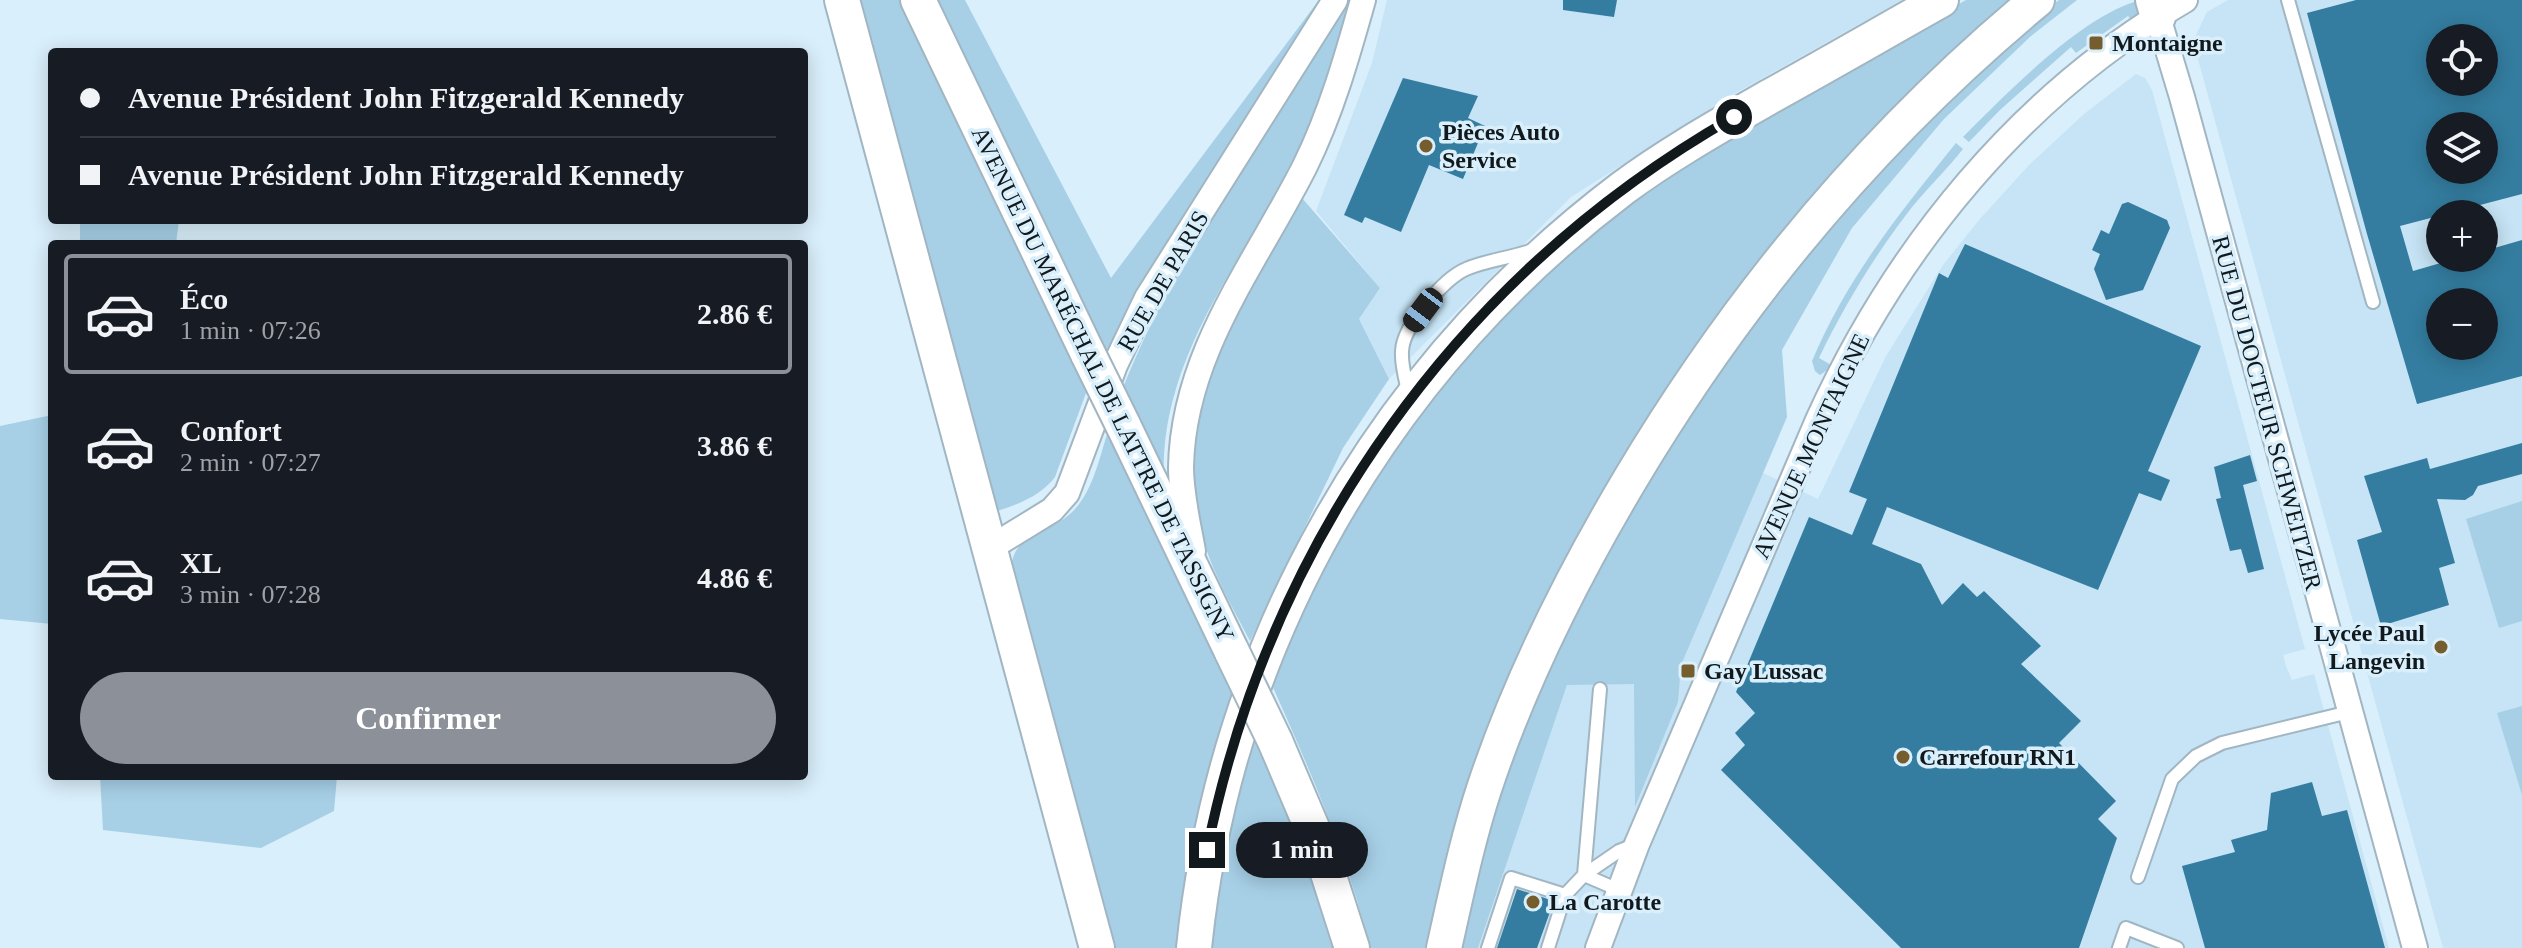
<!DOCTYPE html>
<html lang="fr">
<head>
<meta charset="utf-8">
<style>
  :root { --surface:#171b24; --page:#242831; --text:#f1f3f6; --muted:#9ea1a6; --line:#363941; --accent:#8c9099 }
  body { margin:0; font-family:"Times New Roman",serif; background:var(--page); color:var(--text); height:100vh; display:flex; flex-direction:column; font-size:30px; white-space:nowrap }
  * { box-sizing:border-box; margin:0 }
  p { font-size:26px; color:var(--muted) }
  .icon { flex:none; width:44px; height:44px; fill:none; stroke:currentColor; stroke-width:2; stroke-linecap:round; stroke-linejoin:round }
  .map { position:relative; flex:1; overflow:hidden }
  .details { position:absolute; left:48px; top:240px; width:760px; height:540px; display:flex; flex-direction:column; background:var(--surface); border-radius:8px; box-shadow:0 4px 20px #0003 }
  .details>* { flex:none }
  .hud { position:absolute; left:48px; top:48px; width:760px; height:176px; border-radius:8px; box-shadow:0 4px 20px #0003; display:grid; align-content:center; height:176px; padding:0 32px; background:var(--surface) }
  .buttons { position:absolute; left:2426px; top:24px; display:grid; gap:16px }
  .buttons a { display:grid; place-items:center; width:72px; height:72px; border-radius:50%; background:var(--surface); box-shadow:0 4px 20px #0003; font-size:40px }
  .end { position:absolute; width:36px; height:36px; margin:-18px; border:10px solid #11191d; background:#fff; box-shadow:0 0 0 4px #fff }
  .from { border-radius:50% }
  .bubble { position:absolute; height:56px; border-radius:28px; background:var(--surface); box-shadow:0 4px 20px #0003; font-size:26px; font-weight:700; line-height:56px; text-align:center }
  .car { position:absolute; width:24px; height:48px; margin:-24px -12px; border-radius:10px; box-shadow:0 0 6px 2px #0007; background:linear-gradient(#222 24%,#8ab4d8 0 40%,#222 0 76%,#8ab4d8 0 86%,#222 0) }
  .hud b { display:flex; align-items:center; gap:28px; height:76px; font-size:30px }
  .hud b+b { border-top:2px solid var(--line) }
  .hud i { width:20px; height:20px; background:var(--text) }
  ul { padding:14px 0 0; list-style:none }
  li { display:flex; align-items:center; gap:24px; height:120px; margin:0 16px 12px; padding:0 16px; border:4px solid transparent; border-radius:8px }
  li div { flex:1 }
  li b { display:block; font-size:30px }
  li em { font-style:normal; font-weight:700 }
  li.active { border-color:var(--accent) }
  li>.icon { width:72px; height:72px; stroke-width:1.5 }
  .cta { display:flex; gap:16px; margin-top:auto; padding:16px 32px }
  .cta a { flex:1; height:92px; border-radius:48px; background:var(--accent); color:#fff; font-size:32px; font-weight:700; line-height:92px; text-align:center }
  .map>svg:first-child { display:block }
</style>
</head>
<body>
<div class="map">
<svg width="2522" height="948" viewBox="0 0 2522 948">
  <rect width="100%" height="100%" fill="#d9effb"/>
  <g fill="#c6e4f5" fill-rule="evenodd">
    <path d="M1387,0H1902L1734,94L1571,197L1389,379L1359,319L1380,288L1316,211L1372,63Z"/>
    <path d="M2228,0H2522V948H2443L2193,41L2207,12ZM2440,38H2484V82H2440ZM2440,126H2484V170H2440ZM2440,214H2484V258H2440ZM2440,302H2484V346H2440Z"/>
    <path d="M2136,74L2145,78L2152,90L2305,649L2283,655L2286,666L2292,680L2314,674L2389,948H1478L1567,685L1695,441L1818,499L1886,356L1943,265L1979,220L2030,164L2084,114Z"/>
  </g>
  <g fill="#a7d0e7">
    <path d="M853,0H907L1089,385L1055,477C1040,497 1014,506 991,513Z"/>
    <path d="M933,0H965L1111,278L1319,0L1150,270L1126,313L1108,356Z"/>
    <path d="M1966,0H2014L1659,404L1429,948H1370C1347,854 1311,773 1272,685L1306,592L1408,423L1451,371L1564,254L1687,159Z"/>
    <path d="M2059,0H2077L2031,36L1944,119L1852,228L1782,350L1787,417L1681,665L1678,702L1635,807L1634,684L1567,685L1478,948H1456L1497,792L1558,637L1657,460L1776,290L1896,149L2023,28Z"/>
    <path d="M2141,0L2138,16L2132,21L2128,16L2076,53L2071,47L2000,110L1969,142L1963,137C2005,95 2083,14 2141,0Z"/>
    <path d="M1343,4L1352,7C1333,62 1317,120 1289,171C1236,269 1158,364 1164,482L1122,390C1177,252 1265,129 1343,4Z"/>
    <path d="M1956,143L1963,149C1945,172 1923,192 1906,215C1872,260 1843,308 1819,358L1833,366L1820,375L1815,371L1812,361C1848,276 1899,214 1956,143Z"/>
    <path d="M1302,198L1380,288L1359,319L1389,379L1343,448L1250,641C1234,610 1214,576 1204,542C1167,405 1237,311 1302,198Z"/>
    <path d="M80,220H179L176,244H80Z"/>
    <path d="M52,415V624L0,619V426Z"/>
    <path d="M1109,428L1233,695L1219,738L1190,850L1182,948H1115L1011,578C1008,529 1050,537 1075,509C1094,488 1100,455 1109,428Z"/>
    <path d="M2522,501V621L2499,628L2466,519Z"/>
    <path d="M2522,706V795L2497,713Z"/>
    <path d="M1254,737L1287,807L1339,948H1207L1210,910Z"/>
    <path d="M100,776H337L334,811L261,848L103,830Z"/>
  </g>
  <g fill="#347da0" fill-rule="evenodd">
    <path d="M1563,0H1617L1614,17L1563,10Z"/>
    <path d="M2356,0H2522V194L2400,226L2413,271L2458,258H2484V251L2522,240V376L2417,404L2367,234L2307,13ZM2440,38H2484V82H2440ZM2440,126H2484V170H2440ZM2440,302H2484V346H2440Z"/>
    <path d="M1403,78L1478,96L1468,118L1485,126L1463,179L1429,165L1401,232L1365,217L1362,223L1344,215Z"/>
    <path d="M2128,202L2167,220L2170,228L2143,290L2106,300L2094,269L2100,254L2092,250L2101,230L2109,234L2122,204Z"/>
    <path d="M1965,244L2201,346L2148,471L2170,480L2161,501L2139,493L2098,590L1887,507L1872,544L1921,564L1942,605L1963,583L1977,597L1984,591L2041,646L2021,664L2081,721L2059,743L2116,801L2098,819L2117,838L2079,948H1901L1721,770L1745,745L1735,733L1755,713L1736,692L1809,517L1852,535L1867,499L1849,492L1939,273L1948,278Z"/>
    <path d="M2522,443V474L2478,486L2473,495L2465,500L2437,499L2455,563L2439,568L2449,605L2381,626L2357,540L2382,532L2364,476L2427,458L2430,469Z"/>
    <path d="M2250,455L2257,481L2243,485L2264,569L2248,573L2241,549L2230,551L2216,499L2221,498L2214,467Z"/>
    <path d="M2312,782L2322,816L2347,810L2385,948H2205L2182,866L2235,852L2231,840L2267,830L2271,793Z"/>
    <path d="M1517,889L1554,901L1537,948H1497Z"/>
  </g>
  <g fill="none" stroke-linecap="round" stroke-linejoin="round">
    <defs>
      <g id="lane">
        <path d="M2288,0L2373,302"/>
        <path d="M1409,395C1406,381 1401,366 1402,351C1403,326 1443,279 1466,269C1487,260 1511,258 1533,250"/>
        <path d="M2138,877L2172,779L2196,756L2222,743L2349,712"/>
        <path d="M1619,890L1584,875L1619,851L1634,845"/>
        <path d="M1488,948L1511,878L1565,895"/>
        <path d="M1548,948L1565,895L1584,875L1600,689"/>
        <path d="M2119,948L2126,928L2177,948"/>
      </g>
      <g id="street">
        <path d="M2158,17L2182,97L2415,948"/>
        <path d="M990,548L1052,510L1067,493L1115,365L1147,298L1335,0"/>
        <path d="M1193,551C1188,523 1181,495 1181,467C1183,353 1256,263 1305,166C1331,113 1347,57 1363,0"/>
        <path d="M1598,948L1637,844L1818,420C1896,248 2021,95 2185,0"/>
      </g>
      <g id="secondary">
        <path d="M842,0L1097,948"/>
        <path d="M918,0L1088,354"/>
        <path d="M2153,0L2158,17"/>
        <path d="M1123,425L1232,652"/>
        <path d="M1275,741L1318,842L1352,948"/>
        <path d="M1194,948C1225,644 1380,372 1623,188C1669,154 1719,126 1769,97C1827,65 1884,32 1941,0"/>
        <path d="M1444,948C1456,895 1467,841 1484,789C1520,680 1572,577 1631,478C1739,297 1874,135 2037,0"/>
      </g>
    </defs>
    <use href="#lane" stroke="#a1b6c2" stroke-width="16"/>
    <use href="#street" stroke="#a1b6c2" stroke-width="28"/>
    <use href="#secondary" stroke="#a1b6c2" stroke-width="38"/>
    <use href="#lane" stroke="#fff" stroke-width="12"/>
    <use href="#street" stroke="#fff" stroke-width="24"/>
    <use href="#secondary" stroke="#fff" stroke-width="34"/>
    <defs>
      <g id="secondary-bridge">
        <path d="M1088,354L1123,425"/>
        <path d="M1232,652L1275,741"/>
      </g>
    </defs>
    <use href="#secondary-bridge" stroke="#a1b6c2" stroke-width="38" stroke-linecap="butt"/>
    <use href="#secondary-bridge" stroke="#fff" stroke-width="34"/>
  </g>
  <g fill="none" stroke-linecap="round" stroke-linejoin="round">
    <path stroke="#11191d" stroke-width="10" d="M1207,850C1270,539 1458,275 1734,117"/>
  </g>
  <g fill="#755d2d" stroke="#d9effb" stroke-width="3">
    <rect x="2088" y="35" width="16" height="16" rx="4"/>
    <circle cx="1426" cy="146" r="8"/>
    <circle cx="2441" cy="647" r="8"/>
    <rect x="1680" y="663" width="16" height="16" rx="4"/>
    <circle cx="1903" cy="757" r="8"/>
    <circle cx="1533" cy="902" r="8"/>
  </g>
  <g text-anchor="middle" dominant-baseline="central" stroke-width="7" stroke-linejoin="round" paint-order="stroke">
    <g font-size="24" font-weight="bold" fill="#11191d" stroke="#d9effb" text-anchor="start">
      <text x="2112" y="43">Montaigne</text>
      <text x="1442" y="132">Pièces Auto<tspan x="1442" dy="28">Service</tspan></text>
      <text x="2425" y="633" text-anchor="end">Lycée Paul<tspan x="2425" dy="28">Langevin</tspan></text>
      <text x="1704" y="671">Gay Lussac</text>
      <text x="1919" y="757">Carrefour RN1</text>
      <text x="1549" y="902">La Carotte</text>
    </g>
    <g font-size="24" fill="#11191d" stroke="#d9effb">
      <text transform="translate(1163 281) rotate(-60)">RUE DE PARIS</text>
      <text transform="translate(1103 384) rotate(64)">AVENUE DU MARÉCHAL DE LATTRE DE TASSIGNY</text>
      <text transform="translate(2267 413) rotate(75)">RUE DU DOCTEUR SCHWEITZER</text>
      <text transform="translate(1811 446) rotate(-65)">AVENUE MONTAIGNE</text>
    </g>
  </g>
</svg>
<div class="buttons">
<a><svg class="icon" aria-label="locate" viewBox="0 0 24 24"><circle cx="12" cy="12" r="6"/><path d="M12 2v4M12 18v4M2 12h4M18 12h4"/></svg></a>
<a><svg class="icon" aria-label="layers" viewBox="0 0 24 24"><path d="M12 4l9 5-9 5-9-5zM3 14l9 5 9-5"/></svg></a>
<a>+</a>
<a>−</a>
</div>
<i class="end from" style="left:1734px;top:117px"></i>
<i class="end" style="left:1207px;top:850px"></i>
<div class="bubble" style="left:1236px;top:822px;width:132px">1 min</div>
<i class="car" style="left:1423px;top:310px;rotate:217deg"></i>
<div class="hud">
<b><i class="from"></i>Avenue Président John Fitzgerald Kennedy</b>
<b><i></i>Avenue Président John Fitzgerald Kennedy</b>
</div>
<section class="details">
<ul>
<li class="active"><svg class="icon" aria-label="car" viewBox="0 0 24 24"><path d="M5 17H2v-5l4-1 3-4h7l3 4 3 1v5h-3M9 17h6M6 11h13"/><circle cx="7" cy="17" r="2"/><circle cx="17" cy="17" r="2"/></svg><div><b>Éco</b><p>1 min · 07:26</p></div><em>2.86 €</em></li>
<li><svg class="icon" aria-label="car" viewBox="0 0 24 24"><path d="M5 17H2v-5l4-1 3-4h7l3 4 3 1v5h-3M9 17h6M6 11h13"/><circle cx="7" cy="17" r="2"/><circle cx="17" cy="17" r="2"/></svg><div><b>Confort</b><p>2 min · 07:27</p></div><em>3.86 €</em></li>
<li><svg class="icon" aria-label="car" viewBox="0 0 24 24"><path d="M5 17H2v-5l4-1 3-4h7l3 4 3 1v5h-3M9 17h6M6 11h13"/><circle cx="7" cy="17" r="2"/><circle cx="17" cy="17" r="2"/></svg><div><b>XL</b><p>3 min · 07:28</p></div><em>4.86 €</em></li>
</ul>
<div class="cta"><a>Confirmer</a></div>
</section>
</div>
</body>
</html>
